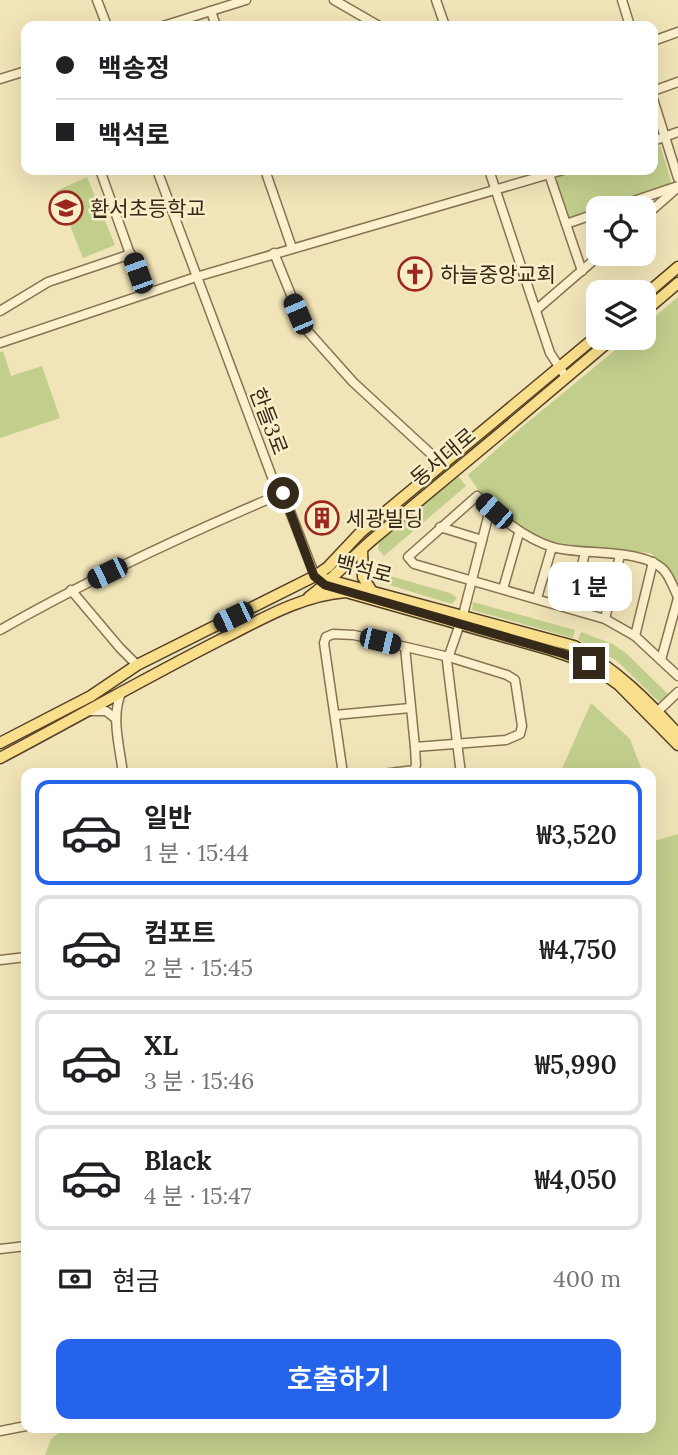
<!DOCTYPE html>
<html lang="ko">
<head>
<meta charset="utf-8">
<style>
  :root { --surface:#fff; --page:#f6f6f6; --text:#202124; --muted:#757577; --line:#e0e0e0; --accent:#2563eb }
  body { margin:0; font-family:Lora,"Noto Sans KR",serif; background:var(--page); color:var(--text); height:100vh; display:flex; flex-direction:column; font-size:26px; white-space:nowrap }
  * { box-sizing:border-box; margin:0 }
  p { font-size:23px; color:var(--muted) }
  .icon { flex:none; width:38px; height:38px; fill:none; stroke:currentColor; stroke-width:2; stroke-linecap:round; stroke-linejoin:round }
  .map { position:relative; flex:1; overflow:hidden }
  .details { position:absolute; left:21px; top:768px; width:635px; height:665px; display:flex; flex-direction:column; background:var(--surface); border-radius:14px; box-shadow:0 7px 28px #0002 }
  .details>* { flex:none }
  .top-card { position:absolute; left:21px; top:21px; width:637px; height:154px; border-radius:14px; box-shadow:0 7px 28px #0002; display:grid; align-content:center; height:154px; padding:0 35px; background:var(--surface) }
  .fabs { position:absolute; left:586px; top:196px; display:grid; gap:14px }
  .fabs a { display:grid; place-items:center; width:70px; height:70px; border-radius:14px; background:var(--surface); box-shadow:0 7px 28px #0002; font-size:35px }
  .end { position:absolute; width:32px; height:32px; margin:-16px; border:9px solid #352919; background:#fff; box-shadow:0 0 0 4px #fff }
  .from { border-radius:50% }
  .bubble { position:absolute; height:49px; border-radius:14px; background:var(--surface); box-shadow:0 7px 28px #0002; font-size:23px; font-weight:600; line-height:49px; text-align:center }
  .car { position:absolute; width:21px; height:42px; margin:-21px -10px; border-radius:9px; box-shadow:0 0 5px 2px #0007; background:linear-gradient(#222 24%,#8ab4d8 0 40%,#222 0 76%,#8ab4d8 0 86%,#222 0) }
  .top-card b { display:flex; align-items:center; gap:24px; height:66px; font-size:26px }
  .top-card b+b { border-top:2px solid var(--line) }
  .top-card i { width:18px; height:18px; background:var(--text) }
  ul { padding:12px 0 0; list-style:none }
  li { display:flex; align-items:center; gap:21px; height:105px; margin:0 14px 10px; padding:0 21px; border:4px solid var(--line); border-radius:14px }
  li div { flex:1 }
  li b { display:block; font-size:26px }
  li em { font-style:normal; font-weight:600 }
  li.on { border-color:var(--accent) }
  li>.icon { width:63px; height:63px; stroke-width:1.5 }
  .pay { display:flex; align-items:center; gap:18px; height:77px; padding:0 35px; font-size:26px }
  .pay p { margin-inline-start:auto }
  .button { display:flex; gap:14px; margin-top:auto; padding:14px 35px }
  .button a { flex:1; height:80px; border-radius:14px; background:var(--accent); color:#fff; font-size:28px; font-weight:600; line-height:80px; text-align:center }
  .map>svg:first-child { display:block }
</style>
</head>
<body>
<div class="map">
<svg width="678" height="1455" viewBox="0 0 678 1455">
  <rect width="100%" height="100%" fill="#f1e4b8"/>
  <g fill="#c2cf8c">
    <path d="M655,143L660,146L671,180L669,186L573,218L568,217L556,182L558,175L575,170H653V144Z"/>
    <path d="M87,177L115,245L83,258L56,191Z"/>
    <path d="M678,297V588L667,567L650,553L592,548L549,541L518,527L481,494L468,475L523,426L630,338H644V326Z"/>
    <path d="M3,351L11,376L42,366L60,418L0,438V352Z"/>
    <path d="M456,477H459L466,486L384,556L378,549L379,543Z"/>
    <path d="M390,576L450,593L457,598L452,604L383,583Z"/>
    <path d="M473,602L575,630L573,638L472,610Z"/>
    <path d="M581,632L613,644L627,654L669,695L659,702L617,661L578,640Z"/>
    <path d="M591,703L630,739L643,773H560Z"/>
    <path d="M678,834V1455H45L51,1439L65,1428H651V842Z"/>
  </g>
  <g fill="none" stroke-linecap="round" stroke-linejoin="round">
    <defs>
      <g id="minor">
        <path d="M97,0L107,26"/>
        <path d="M334,0L379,26"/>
        <path d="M436,0L445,26"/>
        <path d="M622,0L630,26"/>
        <path d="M211,11L216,26"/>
        <path d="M163,26L246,0"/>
        <path d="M653,41L678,32"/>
        <path d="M0,79L26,71"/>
        <path d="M653,91L678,82"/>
        <path d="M653,99L678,178"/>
        <path d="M653,141L678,132"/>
        <path d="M100,170L144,293"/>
        <path d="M157,170L272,477L283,493L315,576"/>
        <path d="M265,170L292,248"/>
        <path d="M489,170L550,353L566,377"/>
        <path d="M549,174L582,271"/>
        <path d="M613,208L678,186"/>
        <path d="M644,217L676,189"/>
        <path d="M566,224L598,213"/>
        <path d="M274,253L304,327L353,382L443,465"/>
        <path d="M536,310L601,254"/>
        <path d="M0,311L48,282L131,254"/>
        <path d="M0,343L196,277L563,170"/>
        <path d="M440,527L482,540"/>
        <path d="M503,589L519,533"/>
        <path d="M71,590L120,648L137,665"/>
        <path d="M678,597C674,589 671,580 666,573C648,547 582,556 552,547C522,537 500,517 477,496L408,557L414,564L605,619L635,636L678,676"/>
        <path d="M537,598L552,547"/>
        <path d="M571,608L585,553"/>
        <path d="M605,619L620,555"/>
        <path d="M0,630C91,578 186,534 283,493"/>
        <path d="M635,636L653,562"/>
        <path d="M405,647L415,747"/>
        <path d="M661,660L678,598"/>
        <path d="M122,691C110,716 120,747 123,774"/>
        <path d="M90,711H106L116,719"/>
        <path d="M657,712L678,692"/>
        <path d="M335,715L410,708"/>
        <path d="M343,774L324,643L326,637L333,634L354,635L449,657L507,675L515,680L522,726L520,734L506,740L415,747L416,765L414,770L383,774"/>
        <path d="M461,774L447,661L463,615L488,517L494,511"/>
        <path d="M0,960L26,957"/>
        <path d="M0,1249L26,1246"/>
        <path d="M0,1431L26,1426"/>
      </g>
      <g id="major">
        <path d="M644,296L678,267"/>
        <path d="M644,312L678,283"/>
        <path d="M362,550L363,577L371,590"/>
        <path d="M325,579L574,646C616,669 646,699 678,734"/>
        <path d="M309,597C332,580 350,559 372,540C453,473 533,406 613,338"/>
        <path d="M0,743L91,696L137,665L315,576L328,567L360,533L598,335"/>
        <path d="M0,758C74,719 147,677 222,639C260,620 302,595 346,592L551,650L589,663L619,685L678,745"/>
      </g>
    </defs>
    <use href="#minor" stroke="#887352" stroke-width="11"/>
    <use href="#major" stroke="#544028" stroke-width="13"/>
    <use href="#minor" stroke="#fcf1cc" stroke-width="8"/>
    <use href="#major" stroke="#f9df8b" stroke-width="10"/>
  </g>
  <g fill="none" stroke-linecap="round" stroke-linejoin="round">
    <path stroke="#352919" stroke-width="9" d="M283,493L314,576L325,585L561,653L589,663"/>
  </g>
  <defs>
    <symbol id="school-ring" viewBox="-11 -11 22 22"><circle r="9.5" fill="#f8eec8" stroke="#9b271e" stroke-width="1.5"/><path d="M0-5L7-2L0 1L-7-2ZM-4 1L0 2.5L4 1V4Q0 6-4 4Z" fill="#9b271e"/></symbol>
    <symbol id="church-ring" viewBox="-11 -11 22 22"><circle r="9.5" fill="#f8eec8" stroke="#9b271e" stroke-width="1.5"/><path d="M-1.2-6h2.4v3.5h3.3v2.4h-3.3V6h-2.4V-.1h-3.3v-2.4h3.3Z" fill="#9b271e"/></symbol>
    <symbol id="building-ring" viewBox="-11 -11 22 22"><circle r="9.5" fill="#f8eec8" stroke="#9b271e" stroke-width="1.5"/><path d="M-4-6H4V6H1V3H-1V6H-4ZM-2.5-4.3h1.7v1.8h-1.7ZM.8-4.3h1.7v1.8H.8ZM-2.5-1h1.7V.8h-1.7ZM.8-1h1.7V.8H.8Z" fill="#9b271e"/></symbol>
  </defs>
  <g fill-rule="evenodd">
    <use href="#school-ring" x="47" y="189" width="38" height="38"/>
    <use href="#church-ring" x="396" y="255" width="38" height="38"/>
    <use href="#building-ring" x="303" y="499" width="38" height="38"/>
  </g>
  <g text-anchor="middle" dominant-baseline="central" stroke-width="5" stroke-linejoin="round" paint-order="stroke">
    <g font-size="21" fill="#352919" stroke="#f8eec8" text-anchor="start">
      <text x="90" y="208">환서초등학교</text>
      <text x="440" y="274">하늘중앙교회</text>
      <text x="346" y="518">세광빌딩</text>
    </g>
    <g font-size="21" fill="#352919" stroke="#f8eec8">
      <text transform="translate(269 421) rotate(69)">한들3로</text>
      <text transform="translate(443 457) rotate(-40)">동서대로</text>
      <text transform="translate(364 569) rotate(14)">백석로</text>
    </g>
  </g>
</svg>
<div class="fabs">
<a><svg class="icon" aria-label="locate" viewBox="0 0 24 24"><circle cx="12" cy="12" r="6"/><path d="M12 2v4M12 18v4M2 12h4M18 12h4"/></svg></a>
<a><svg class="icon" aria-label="layers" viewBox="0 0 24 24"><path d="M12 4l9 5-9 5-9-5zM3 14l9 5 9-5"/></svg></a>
</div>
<i class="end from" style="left:283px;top:493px"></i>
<i class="end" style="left:589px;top:663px"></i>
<div class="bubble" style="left:548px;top:562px;width:84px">1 분</div>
<i class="car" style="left:138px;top:273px;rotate:340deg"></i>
<i class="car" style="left:298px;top:314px;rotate:337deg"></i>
<i class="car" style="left:494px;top:511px;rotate:311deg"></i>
<i class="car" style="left:107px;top:573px;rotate:244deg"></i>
<i class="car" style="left:233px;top:617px;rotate:244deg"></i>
<i class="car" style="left:380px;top:641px;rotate:103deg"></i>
<div class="top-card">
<b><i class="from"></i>백송정</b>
<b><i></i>백석로</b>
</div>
<section class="details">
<ul>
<li class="on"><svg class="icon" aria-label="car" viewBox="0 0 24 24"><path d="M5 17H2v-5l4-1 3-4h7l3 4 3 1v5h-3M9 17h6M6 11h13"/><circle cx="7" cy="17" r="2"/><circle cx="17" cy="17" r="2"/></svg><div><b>일반</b><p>1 분 · 15:44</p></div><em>₩3,520</em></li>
<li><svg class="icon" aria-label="car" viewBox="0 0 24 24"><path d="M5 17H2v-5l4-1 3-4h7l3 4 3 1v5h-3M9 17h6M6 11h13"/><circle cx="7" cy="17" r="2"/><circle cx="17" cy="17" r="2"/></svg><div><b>컴포트</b><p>2 분 · 15:45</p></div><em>₩4,750</em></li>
<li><svg class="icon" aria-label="car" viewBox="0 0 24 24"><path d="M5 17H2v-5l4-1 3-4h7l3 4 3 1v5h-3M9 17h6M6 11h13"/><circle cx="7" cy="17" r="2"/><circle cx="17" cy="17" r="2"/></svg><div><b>XL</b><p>3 분 · 15:46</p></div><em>₩5,990</em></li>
<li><svg class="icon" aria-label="car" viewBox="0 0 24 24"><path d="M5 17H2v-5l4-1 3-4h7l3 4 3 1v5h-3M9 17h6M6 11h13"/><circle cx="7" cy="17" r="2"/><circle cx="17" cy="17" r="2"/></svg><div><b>Black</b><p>4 분 · 15:47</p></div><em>₩4,050</em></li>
</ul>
<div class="pay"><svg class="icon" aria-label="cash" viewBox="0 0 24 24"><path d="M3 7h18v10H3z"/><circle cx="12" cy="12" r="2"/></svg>현금<p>400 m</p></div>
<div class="button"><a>호출하기</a></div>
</section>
</div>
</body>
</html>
